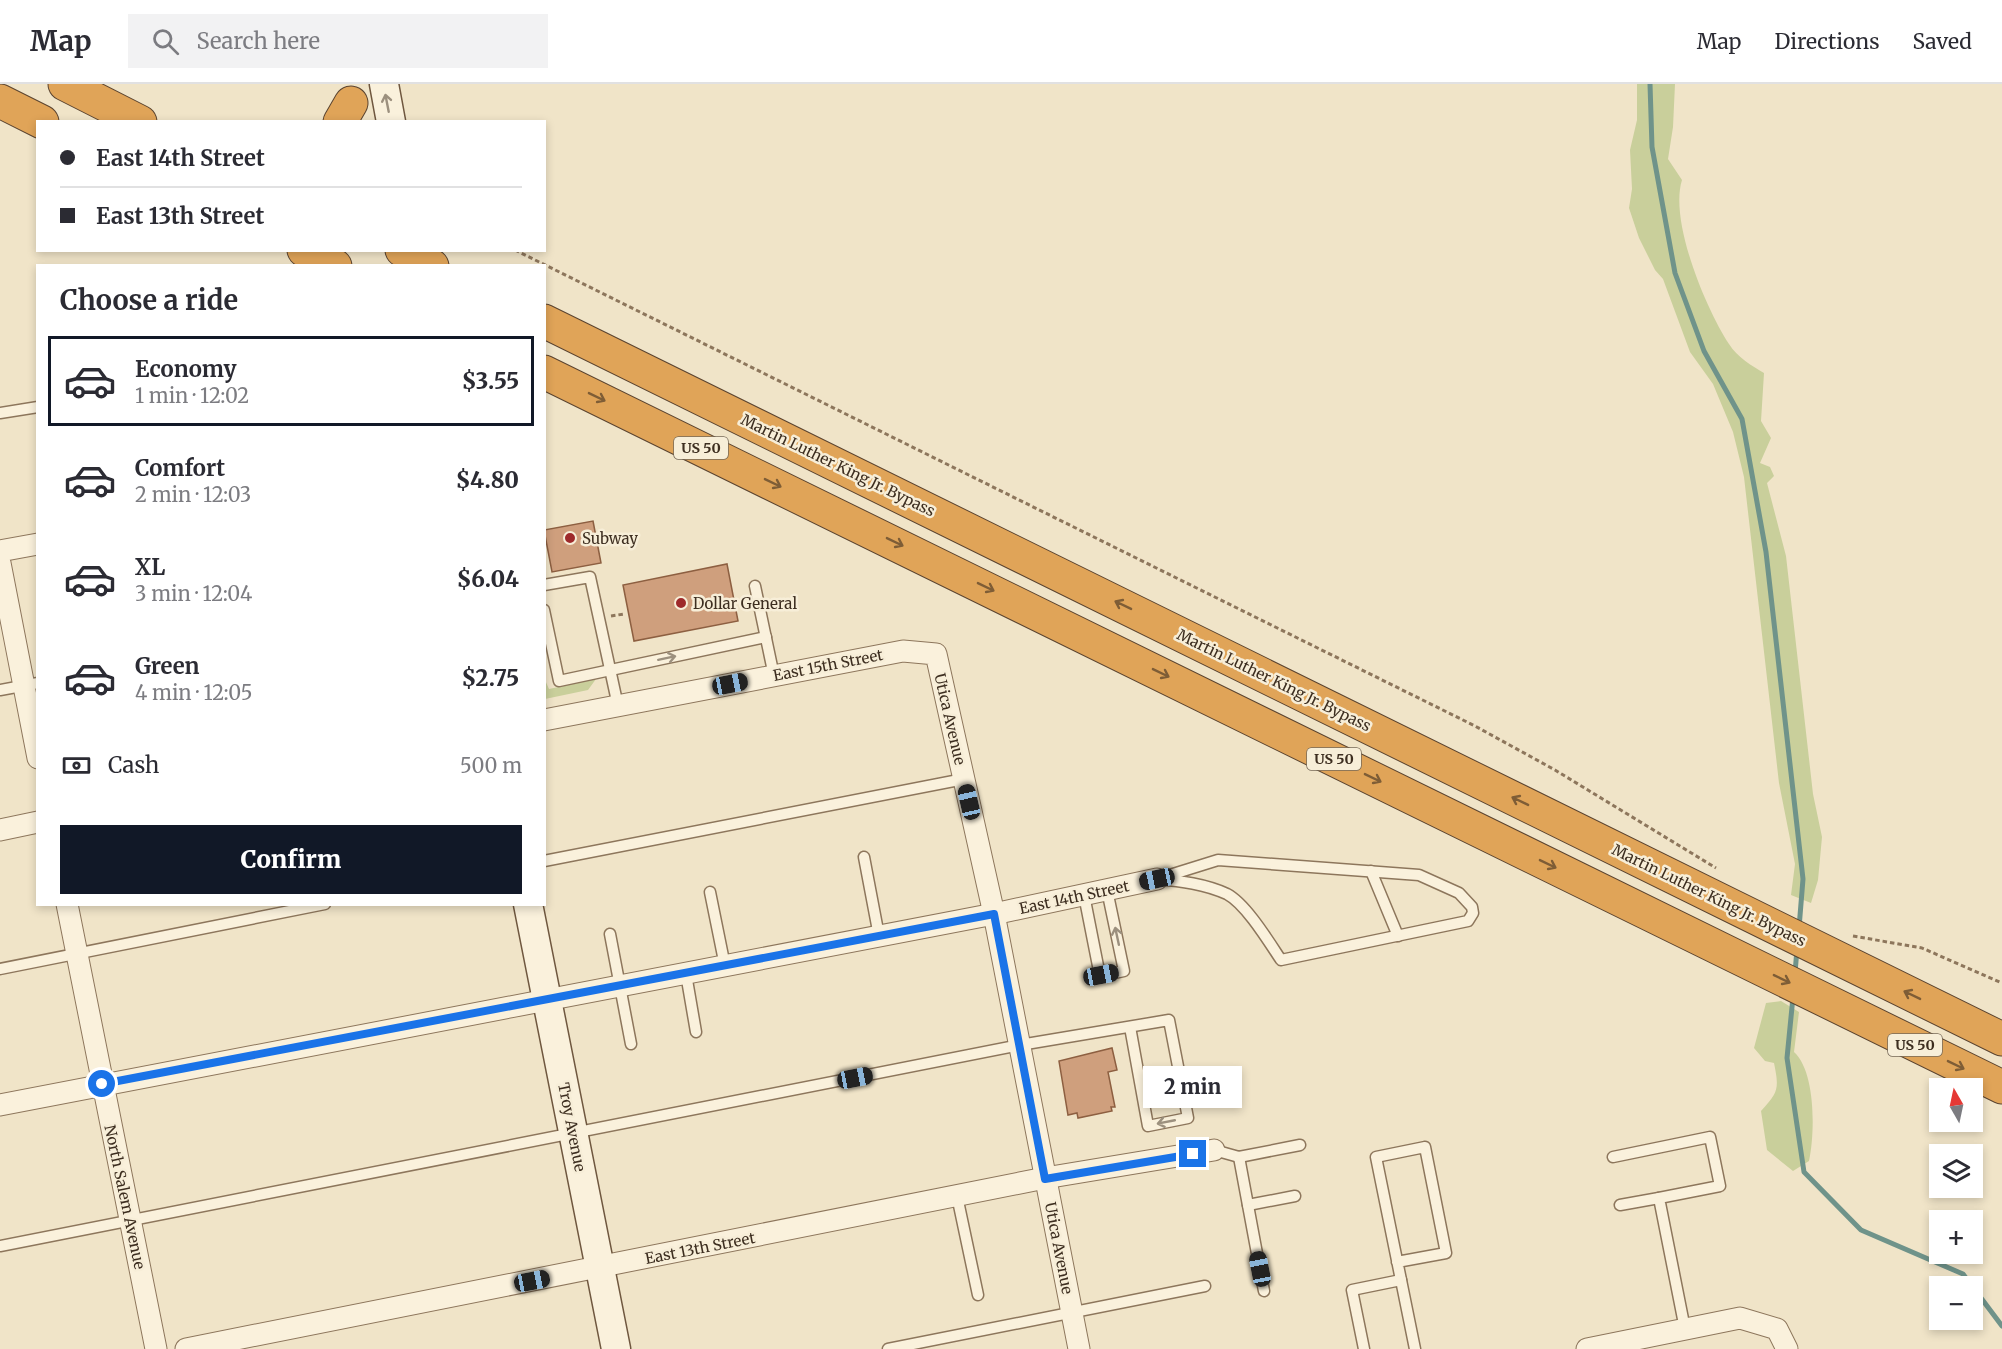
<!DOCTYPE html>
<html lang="en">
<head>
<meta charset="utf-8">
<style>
  :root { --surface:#fff; --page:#f2f2f3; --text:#2b2b33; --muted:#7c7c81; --line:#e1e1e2; --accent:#111827 }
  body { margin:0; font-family:Merriweather,serif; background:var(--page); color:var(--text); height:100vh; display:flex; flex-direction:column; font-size:22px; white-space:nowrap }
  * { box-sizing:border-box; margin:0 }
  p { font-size:20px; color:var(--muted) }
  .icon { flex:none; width:33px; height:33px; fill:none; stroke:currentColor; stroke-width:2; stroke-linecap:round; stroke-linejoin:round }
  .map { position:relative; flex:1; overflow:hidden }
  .drawer { position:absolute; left:36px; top:180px; width:510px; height:642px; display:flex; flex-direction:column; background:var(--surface); border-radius:0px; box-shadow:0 3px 9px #0003 }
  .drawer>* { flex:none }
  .top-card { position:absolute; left:36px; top:36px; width:510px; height:132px; border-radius:0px; box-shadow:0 3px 9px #0003; display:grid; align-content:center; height:132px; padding:0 24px; background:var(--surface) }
  .needle { width:39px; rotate:351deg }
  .tools { position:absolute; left:1929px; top:994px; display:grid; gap:12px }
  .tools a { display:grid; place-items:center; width:54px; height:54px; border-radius:0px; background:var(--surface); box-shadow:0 3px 9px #0003; font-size:30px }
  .end { position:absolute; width:27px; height:27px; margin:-14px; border:8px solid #1a73e8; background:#fff; box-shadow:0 0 0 3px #fff }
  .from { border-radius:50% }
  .bubble { position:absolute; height:42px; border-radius:0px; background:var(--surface); box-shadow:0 3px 9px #0003; font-size:20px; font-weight:800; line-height:42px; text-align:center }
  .car { position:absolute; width:18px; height:36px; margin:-18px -9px; border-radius:8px; box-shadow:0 0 4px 2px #0007; background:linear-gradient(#222 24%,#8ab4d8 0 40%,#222 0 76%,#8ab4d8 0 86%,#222 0) }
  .top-card b { display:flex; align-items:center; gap:21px; height:57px; font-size:22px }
  .top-card b+b { border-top:2px solid var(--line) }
  .top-card i { width:15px; height:15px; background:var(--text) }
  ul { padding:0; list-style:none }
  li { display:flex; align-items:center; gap:18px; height:90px; margin:0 12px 9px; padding:0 12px; border:3px solid transparent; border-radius:0px }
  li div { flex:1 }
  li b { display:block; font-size:22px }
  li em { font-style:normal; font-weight:800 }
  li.on { border-color:var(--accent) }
  li>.icon { width:54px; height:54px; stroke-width:1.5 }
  h2 { padding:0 24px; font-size:27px; line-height:72px }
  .pay { display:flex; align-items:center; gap:15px; height:66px; padding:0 24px; font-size:22px }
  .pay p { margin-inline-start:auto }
  .button { display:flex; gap:12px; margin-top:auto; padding:12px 24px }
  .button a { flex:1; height:69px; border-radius:0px; background:var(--accent); color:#fff; font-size:24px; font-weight:800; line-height:69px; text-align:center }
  header { display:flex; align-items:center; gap:36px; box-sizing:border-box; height:84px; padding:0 30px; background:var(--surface); border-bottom:2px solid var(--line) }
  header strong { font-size:28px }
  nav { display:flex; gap:33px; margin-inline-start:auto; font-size:21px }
  .search { width:420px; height:54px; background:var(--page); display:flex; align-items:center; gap:15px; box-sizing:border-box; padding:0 21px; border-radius:0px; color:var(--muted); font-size:22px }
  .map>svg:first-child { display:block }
</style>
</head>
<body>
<header>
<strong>Map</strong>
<div class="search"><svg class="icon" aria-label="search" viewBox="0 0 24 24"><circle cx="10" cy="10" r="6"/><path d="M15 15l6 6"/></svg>Search here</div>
<nav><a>Map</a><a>Directions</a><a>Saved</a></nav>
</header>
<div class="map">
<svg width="2002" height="1265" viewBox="0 0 2002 1265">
  <rect width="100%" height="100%" fill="#f0e4c8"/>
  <g fill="#c9cf9b">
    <path d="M1637,0H1675L1673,43L1668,75L1682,96C1669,137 1706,225 1729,260C1737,273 1752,282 1764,289L1761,337L1771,354L1760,379L1770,383L1774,392L1767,399L1786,472L1813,710L1822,753L1818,796L1811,819L1791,811L1795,780L1779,699L1744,393L1733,348L1713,300L1690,268L1663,195L1655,186L1639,154L1629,124L1632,105L1630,66L1637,36Z"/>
    <path d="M596,595L588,606L545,615V596L549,605Z"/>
    <path d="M1781,917L1799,928L1794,968C1816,988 1815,1049 1809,1077L1793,1087L1767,1066L1761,1027C1779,1008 1779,1004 1774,979L1765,977L1754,964L1766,919Z"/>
  </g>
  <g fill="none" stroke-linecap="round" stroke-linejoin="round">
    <g stroke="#6f938a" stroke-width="5">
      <path d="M1650,0L1652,63L1675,189L1704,267L1742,335L1766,468L1803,795L1799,844"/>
      <path d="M1795,889L1797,865"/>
      <path d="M1793,913L1787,974L1804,1088L1861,1146L1963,1190L2002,1242"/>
    </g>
  </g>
  <g fill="#cf9f7d" stroke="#8d5f41" stroke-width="1.5">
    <path d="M593,437L601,479L552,488L544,446Z"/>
    <path d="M727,480L738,537L634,557L623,501Z"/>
    <path d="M1112,964L1117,986L1108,988L1115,1023H1111L1112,1027L1078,1034L1077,1029L1068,1031L1059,977Z"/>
  </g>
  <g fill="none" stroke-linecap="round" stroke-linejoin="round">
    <defs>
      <g id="lane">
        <path d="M0,329L38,323"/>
        <path d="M544,501L590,493L618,622"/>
        <path d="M755,502L774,592"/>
        <path d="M544,526L559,597L766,553"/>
        <path d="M0,606L38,599"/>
        <path d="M864,773L879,852"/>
        <path d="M1218,776L1419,791L1459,809L1472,823L1473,829L1468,837L1281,876C1269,858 1246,820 1227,810C1205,800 1181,797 1157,795Z"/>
        <path d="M544,777L964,695"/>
        <path d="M1371,787L1398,852"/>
        <path d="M710,808L725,882"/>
        <path d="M1084,811L1100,892L1124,887L1107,806"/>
        <path d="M610,850L631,960"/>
        <path d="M0,885L325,820"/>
        <path d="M686,890L696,948"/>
        <path d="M1214,1066L1239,1073L1300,1061"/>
        <path d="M1239,1073L1264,1207"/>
        <path d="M1613,1073L1710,1053L1720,1102L1659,1114L1685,1245"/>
        <path d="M957,1112L978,1211"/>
        <path d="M1248,1121L1295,1112"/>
        <path d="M1620,1121L1659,1114"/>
        <path d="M0,1162L1020,961L1169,936L1188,1034L1148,1042L1130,943"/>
        <path d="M1397,1178L1446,1169L1425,1063L1376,1073L1401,1196"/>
        <path d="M888,1265L1205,1202"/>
        <path d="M1364,1265L1352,1206L1401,1196L1415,1265"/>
      </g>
      <g id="street">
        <path d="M0,467L38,460"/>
        <path d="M0,479L38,674"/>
        <path d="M544,636L903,567L936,570L994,830L1079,1265"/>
        <path d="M0,746L38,738"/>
        <path d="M67,820L156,1265"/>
        <path d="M0,1021L994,830L1157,795"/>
        <path d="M186,1265L1045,1094L1214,1066"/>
        <path d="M1587,1265L1740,1234L1777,1245L1787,1265"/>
      </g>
      <g id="secondary">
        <path d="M384,0L391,38"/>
        <path d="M528,820L616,1265"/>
      </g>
      <g id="highway">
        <path d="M65,0L140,38"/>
        <path d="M0,17L42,38"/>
        <path d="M340,38L351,19"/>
        <path d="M304,166L335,182"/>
        <path d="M402,166L432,182"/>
        <path d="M544,237L2002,955"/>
        <path d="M544,288L2002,1003"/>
      </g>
    </defs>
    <use href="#lane" stroke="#8d765c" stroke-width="13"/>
    <use href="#street" stroke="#8d765c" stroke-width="23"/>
    <use href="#secondary" stroke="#6f573f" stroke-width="31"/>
    <use href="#highway" stroke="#5b4430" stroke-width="35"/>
    <g stroke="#8d765c" stroke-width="3" stroke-dasharray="4.5 3" stroke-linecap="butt">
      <path d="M515,166L1475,642L1555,686L1716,784"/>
      <path d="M611,532L624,530"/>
      <path d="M1853,852L1922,864L2002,899"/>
    </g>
    <use href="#lane" stroke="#faf1dc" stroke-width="10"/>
    <use href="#street" stroke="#faf1dc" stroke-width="21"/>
    <use href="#secondary" stroke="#faf1dc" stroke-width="28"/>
    <use href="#highway" stroke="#e0a458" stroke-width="33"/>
  </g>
  <defs><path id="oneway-shaft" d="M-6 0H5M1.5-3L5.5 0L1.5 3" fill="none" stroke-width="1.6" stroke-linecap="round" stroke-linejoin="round" transform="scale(1.5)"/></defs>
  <g stroke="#9c907e">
    <use href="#oneway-shaft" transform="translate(387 19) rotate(-101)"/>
    <use href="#oneway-shaft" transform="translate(667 574) rotate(-12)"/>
    <use href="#oneway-shaft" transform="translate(1117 852) rotate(-102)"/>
    <use href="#oneway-shaft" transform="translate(1166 1038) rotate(169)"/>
  </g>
  <g stroke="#7e5d36">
    <use href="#oneway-shaft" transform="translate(597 313) rotate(26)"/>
    <use href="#oneway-shaft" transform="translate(773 399) rotate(26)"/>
    <use href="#oneway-shaft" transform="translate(895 458) rotate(26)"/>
    <use href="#oneway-shaft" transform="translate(986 503) rotate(26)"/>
    <use href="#oneway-shaft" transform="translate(1123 521) rotate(-154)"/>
    <use href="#oneway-shaft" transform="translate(1161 589) rotate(26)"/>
    <use href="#oneway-shaft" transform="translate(1373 694) rotate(26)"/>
    <use href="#oneway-shaft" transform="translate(1520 717) rotate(-154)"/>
    <use href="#oneway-shaft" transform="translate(1548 780) rotate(26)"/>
    <use href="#oneway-shaft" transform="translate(1782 895) rotate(26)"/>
    <use href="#oneway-shaft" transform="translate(1912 911) rotate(-154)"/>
    <use href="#oneway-shaft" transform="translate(1956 981) rotate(26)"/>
  </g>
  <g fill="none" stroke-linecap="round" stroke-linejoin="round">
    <path stroke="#1a73e8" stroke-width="8" d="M102,1000L994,830L1045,1095L1193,1070"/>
  </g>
  <g fill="#9e2a2b" stroke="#f7eed8" stroke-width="2">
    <circle cx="570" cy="454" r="6"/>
    <circle cx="681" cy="519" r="6"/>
  </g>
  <g text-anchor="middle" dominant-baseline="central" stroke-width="5" stroke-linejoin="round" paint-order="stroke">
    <g fill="#f7eed8" stroke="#756857" stroke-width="1.5">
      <rect x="674" y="353" width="54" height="22" rx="4.5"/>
      <rect x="1307" y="664" width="54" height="22" rx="4.5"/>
      <rect x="1888" y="950" width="54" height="22" rx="4.5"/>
    </g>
    <g font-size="14" font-weight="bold" fill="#3d2e20">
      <text x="701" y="364">US 50</text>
      <text x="1334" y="675">US 50</text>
      <text x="1915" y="961">US 50</text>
    </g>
    <g font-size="15" fill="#3d2e20" stroke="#f7eed8">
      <text transform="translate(838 381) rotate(26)">Martin Luther King Jr. Bypass</text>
      <text transform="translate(828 581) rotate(-11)">East 15th Street</text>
      <text transform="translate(1274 596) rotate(26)">Martin Luther King Jr. Bypass</text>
      <text transform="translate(950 635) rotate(77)">Utica Avenue</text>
      <text transform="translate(1709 811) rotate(26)">Martin Luther King Jr. Bypass</text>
      <text transform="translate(1074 813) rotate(-12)">East 14th Street</text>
      <text transform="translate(572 1043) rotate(79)">Troy Avenue</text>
      <text transform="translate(125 1113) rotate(78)">North Salem Avenue</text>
      <text transform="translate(700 1164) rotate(-11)">East 13th Street</text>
      <text transform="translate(1059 1164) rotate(79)">Utica Avenue</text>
    </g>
    <g font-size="15" fill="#3d2e20" stroke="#f7eed8" text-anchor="start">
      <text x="582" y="454">Subway</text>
      <text x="693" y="519">Dollar General</text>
    </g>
  </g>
</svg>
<div class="tools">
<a><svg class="needle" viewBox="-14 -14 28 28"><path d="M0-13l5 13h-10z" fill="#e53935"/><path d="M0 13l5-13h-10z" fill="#7c7c81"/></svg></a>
<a><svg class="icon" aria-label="layers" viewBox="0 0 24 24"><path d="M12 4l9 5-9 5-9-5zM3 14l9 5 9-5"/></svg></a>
<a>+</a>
<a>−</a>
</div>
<i class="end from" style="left:102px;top:1000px"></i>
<i class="end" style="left:1193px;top:1070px"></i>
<div class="bubble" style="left:1143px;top:982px;width:99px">2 min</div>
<i class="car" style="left:730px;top:600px;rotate:79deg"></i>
<i class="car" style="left:969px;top:718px;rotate:347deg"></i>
<i class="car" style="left:1157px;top:795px;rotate:258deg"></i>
<i class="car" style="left:1101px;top:891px;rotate:79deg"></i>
<i class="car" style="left:855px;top:994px;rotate:79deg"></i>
<i class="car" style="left:1260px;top:1185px;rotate:349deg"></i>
<i class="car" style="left:532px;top:1197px;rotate:79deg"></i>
<div class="top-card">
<b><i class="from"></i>East 14th Street</b>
<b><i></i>East 13th Street</b>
</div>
<section class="drawer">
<h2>Choose a ride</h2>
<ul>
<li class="on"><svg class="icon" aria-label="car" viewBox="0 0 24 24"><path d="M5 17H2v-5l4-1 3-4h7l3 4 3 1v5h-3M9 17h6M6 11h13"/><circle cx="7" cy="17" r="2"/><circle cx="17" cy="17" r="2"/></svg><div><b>Economy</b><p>1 min · 12:02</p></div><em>$3.55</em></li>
<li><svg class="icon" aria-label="car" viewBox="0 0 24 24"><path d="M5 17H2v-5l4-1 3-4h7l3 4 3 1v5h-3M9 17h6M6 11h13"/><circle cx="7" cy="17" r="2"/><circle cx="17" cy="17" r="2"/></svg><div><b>Comfort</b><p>2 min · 12:03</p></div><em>$4.80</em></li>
<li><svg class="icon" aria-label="car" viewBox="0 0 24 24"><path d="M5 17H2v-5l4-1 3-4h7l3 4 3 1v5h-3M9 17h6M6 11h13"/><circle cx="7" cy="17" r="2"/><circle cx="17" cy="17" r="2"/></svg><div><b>XL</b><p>3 min · 12:04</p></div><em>$6.04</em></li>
<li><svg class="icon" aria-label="car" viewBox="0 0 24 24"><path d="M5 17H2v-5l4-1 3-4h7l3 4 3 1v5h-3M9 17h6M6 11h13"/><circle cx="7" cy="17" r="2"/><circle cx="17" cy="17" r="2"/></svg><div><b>Green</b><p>4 min · 12:05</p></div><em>$2.75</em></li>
</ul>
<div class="pay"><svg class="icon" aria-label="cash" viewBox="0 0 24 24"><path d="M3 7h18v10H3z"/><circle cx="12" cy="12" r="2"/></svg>Cash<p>500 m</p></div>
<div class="button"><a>Confirm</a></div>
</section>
</div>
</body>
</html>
